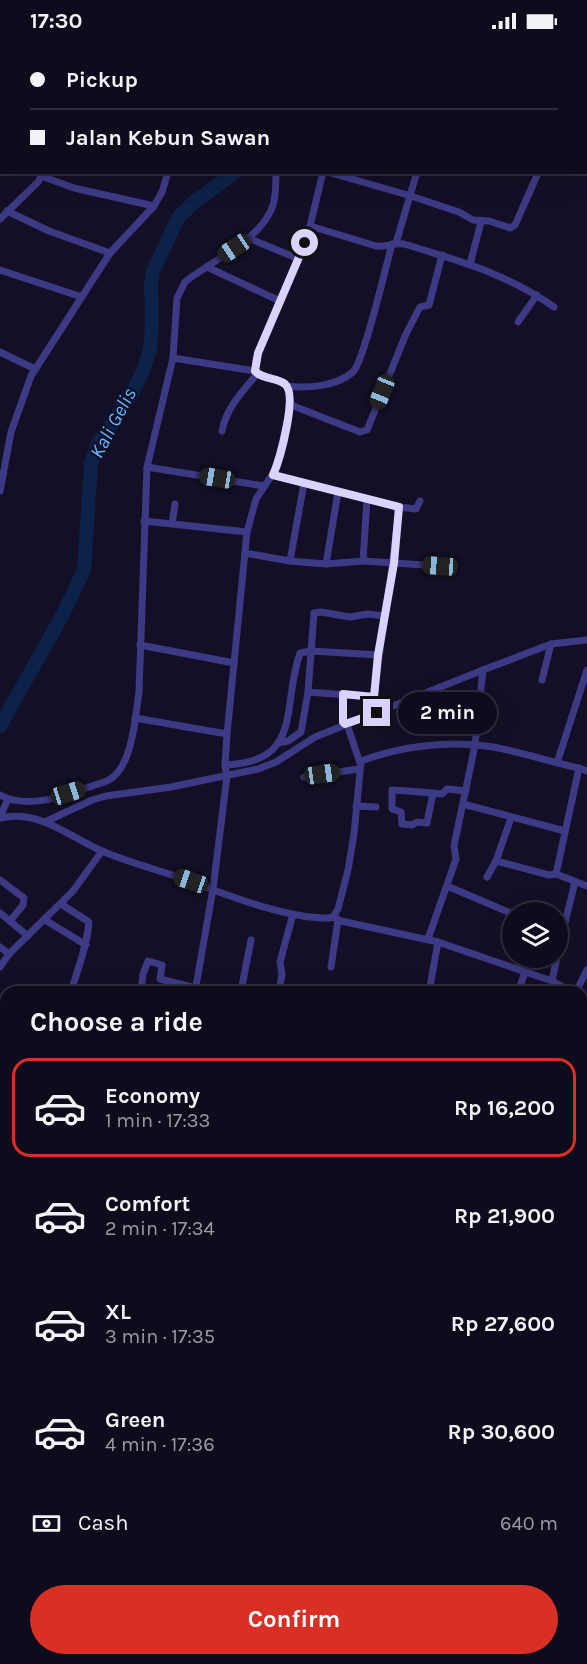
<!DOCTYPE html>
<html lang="en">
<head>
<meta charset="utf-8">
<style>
  :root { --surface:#0e0b1c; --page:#171425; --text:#f1f3f6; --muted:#9b9ba3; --line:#2e2b3b; --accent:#d93025 }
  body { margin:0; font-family:Karla,sans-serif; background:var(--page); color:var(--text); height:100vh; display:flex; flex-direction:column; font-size:22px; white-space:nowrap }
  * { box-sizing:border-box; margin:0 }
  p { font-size:20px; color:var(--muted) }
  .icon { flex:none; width:33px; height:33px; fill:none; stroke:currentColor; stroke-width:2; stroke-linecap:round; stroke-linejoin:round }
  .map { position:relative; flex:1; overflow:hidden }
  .details { position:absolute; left:0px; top:944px; width:588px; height:680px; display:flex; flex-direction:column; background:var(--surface); border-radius:18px 18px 0 0; box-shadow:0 6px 24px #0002,0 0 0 2px var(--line) }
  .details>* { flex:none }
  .guide { position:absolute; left:0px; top:0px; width:588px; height:132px; box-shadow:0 6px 24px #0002,0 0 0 2px var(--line); display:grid; align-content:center; height:132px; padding:0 30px; background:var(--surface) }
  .buttons { position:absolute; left:502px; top:860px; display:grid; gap:12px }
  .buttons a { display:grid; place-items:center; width:66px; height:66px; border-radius:50%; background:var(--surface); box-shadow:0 6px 24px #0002,0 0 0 2px var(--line); font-size:30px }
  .end { position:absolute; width:27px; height:27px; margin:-14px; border:8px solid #d9d4ff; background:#111; box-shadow:0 0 0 3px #111 }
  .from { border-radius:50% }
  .bubble { position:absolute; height:42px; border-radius:21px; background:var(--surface); box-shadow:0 6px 24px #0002,0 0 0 2px var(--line); font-size:20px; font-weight:700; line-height:42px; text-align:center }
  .car { position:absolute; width:18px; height:36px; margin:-18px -9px; border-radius:8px; box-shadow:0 0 4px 2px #0007; background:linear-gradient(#222 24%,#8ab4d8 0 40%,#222 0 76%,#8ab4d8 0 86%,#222 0) }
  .guide b { display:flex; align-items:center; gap:21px; height:57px; font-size:22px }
  .guide b+b { border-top:2px solid var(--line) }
  .guide i { width:15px; height:15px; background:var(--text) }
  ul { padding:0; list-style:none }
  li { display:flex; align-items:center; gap:18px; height:99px; margin:0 12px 9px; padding:0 18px; border:3px solid transparent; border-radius:18px }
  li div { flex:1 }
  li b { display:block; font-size:22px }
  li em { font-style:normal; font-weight:700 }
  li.selected { border-color:var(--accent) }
  li>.icon { width:54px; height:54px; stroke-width:1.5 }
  h2 { padding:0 30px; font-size:27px; line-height:72px }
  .pay { display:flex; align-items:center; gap:15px; height:66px; padding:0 30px; font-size:22px }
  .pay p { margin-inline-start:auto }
  .cta { display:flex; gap:12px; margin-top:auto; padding:12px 30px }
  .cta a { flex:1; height:69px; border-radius:36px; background:var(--accent); color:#fff; font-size:24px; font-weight:700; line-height:69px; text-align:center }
  .status { display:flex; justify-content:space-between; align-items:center; height:42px; padding:0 30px; background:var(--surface); direction:ltr }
  .status svg { height:16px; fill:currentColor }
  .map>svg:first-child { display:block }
</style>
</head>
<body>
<div class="status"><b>17:30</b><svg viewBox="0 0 49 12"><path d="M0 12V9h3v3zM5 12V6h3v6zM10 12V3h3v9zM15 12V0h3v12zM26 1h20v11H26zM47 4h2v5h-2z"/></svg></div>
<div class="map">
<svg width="587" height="1622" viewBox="0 0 587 1622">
  <rect width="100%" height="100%" fill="#130f26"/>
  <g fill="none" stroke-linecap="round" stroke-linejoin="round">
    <g stroke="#0c2248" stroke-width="14">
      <path d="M245,0V2"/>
      <path d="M0,684L63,572L84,528L91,422L97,403L131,353L143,329L150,307L152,281L151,242L153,229L178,176L194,160L236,130"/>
    </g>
    <g stroke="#3d3a85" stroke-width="7">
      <path d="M337,0V2"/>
      <path d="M408,0L413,2"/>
      <path d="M0,1L1,0"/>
      <path d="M81,2L82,0"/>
      <path d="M163,2V0"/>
      <path d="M292,2L293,0"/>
      <path d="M537,2L538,0"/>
      <path d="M582,2L583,0"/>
      <path d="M0,38H2"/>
      <path d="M586,83H587"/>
      <path d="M0,113H2"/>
      <path d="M328,130L411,154L459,170L473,178L489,179L510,186L515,183L538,131"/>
      <path d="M41,134L74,146L154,164"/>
      <path d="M7,169L49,189L110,211"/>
      <path d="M0,177L38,140L43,131"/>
      <path d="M310,184L376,204C386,206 394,200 404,202C460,219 505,231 554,265"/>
      <path d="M248,196L299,217"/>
      <path d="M396,201L417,130"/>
      <path d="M470,222L481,180"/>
      <path d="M207,225L280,259"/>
      <path d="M0,228L82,255"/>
      <path d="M518,280L537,253"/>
      <path d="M0,310L35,327"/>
      <path d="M173,316L255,329"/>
      <path d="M287,344C307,347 337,344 353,330C364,319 386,224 392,202"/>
      <path d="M291,363L360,390L367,388L406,292L420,265L429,263L442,213"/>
      <path d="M222,389C226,366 243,349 257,332"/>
      <path d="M147,425L264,444"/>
      <path d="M273,433L399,465L416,467L420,459"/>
      <path d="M0,449L11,390L31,334L110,211L154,164L162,150L168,130"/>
      <path d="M144,479L247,490"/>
      <path d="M172,482L175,462"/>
      <path d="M245,511L290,519L326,522L363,519L440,524"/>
      <path d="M290,519L304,441"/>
      <path d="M363,519L367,457"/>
      <path d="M326,522L338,450"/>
      <path d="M385,574L368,572L350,575L321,570L314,571L308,650L374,655C381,592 393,529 399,465"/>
      <path d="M140,603L234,621"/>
      <path d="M542,638L551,602"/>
      <path d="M343,652V679L345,682"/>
      <path d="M135,676L227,692"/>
      <path d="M347,682L360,721"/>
      <path d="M278,701L288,699L301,690L308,650"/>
      <path d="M557,721L587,628"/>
      <path d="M225,723C304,720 281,665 300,611L311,609L379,613"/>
      <path d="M587,729L579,726L556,832L587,844"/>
      <path d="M304,735L359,727"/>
      <path d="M433,751L427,781L417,780L412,783L402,782L401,770L392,767V748C409,749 425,750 442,752L447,747L466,749"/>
      <path d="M0,753C33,770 75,749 107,739C133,727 135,675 139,650L147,425L173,316L177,256L185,240C212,218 262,198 273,163C276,153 276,141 276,130"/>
      <path d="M463,762L565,789"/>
      <path d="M356,764L376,765"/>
      <path d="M0,775L8,757"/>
      <path d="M0,776C39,767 68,794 102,809C125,819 151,826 175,834C217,849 287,878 329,876L333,875L338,867L348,828L354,792L361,719C401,704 450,698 493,705C522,710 550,720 579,726"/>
      <path d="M511,776L496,819L549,833L556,832"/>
      <path d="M47,779L92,758L106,754L171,745L258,727L276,720L315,695L483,628L551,602L587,598"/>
      <path d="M487,835L496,819"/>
      <path d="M0,838L24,856L23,863L10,879"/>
      <path d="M447,844L513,872"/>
      <path d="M61,862L89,880C87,904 78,926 71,950"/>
      <path d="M0,871L28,894"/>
      <path d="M333,875L341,879L438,900L552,939L573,950"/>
      <path d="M45,878L86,903"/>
      <path d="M428,897L456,817L454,804L475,703L483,628"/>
      <path d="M0,905L9,912"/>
      <path d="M558,909L575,840"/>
      <path d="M0,925L9,912L73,849L102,809"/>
      <path d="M331,925L338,878"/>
      <path d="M552,939L557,915"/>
      <path d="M141,950L143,932L148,919L162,923L160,937L196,946"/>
      <path d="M195,950L213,847L227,734L225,724L227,692L247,490L256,457L276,427L291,363L290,351L287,344L278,338L257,332L255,326L256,317L299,217L310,184L323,130"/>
      <path d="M243,950L242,944L251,898"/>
      <path d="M279,950L282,932L280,920L293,872"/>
      <path d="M429,950L438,900"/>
      <path d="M518,950L525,930"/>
      <path d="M576,950L587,928"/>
      <path d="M582,974L587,978"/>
      <path d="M0,1018L6,1022"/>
      <path d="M582,1058L587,1059"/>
      <path d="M584,1083L587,1071"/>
      <path d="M582,1117L587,1116"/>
      <path d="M0,1173L6,1177"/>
      <path d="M582,1181L587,1165"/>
      <path d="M582,1218L587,1221"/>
      <path d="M582,1318L587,1320"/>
      <path d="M0,1361L6,1364"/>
      <path d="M0,1401L6,1382"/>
      <path d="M0,1450L6,1452"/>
      <path d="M582,1498L587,1502"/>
      <path d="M582,1543L587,1547"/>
      <path d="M195,1617L204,1622"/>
      <path d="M11,1622L12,1619L21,1622"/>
      <path d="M170,1622L173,1617"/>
      <path d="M258,1622L261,1617"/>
    </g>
    <path stroke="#3d3a85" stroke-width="9" d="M582,1421L587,1411"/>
    <g stroke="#6f6bff" stroke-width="10">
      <path d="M0,1315L6,1317"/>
      <path d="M479,1622L482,1617"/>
    </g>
  </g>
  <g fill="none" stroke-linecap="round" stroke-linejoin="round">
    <path stroke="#d9d4ff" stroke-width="8" d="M305,201L258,311L255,329C263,338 276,335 285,342C298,353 280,417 273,433L399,465L394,521L378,613L374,655L343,652V680L345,682L377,671"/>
  </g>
  <g text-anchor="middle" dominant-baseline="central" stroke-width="4.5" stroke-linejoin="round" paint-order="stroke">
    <g font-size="20" font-style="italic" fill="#62b6ff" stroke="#130f26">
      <text transform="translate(113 381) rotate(-62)">Kali Gelis</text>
    </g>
  </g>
</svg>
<div class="buttons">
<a><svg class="icon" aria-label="layers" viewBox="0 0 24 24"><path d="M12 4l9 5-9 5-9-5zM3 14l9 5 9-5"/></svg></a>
</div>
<i class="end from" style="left:305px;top:201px"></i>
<i class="end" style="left:377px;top:671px"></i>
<div class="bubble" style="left:398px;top:650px;width:99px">2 min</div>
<i class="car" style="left:234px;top:206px;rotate:236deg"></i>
<i class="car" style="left:382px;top:350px;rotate:202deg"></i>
<i class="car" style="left:217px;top:436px;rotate:279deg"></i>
<i class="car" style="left:440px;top:524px;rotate:274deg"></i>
<i class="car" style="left:322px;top:732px;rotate:82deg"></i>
<i class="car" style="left:68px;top:751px;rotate:73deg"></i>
<i class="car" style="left:191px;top:839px;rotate:289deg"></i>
<div class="guide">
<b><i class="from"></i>Pickup</b>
<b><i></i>Jalan Kebun Sawan</b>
</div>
<section class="details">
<h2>Choose a ride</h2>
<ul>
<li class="selected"><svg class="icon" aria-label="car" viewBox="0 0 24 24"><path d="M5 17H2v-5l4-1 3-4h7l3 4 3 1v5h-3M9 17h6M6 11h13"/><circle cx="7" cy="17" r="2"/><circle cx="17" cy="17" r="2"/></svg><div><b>Economy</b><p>1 min · 17:33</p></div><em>Rp 16,200</em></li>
<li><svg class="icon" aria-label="car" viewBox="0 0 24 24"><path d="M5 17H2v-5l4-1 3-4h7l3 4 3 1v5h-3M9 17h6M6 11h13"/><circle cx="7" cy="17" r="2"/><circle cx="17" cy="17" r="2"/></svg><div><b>Comfort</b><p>2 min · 17:34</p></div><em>Rp 21,900</em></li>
<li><svg class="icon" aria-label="car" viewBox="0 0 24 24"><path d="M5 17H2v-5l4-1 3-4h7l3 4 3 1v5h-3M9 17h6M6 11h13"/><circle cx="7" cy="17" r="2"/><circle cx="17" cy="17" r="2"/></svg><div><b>XL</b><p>3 min · 17:35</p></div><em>Rp 27,600</em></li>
<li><svg class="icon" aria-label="car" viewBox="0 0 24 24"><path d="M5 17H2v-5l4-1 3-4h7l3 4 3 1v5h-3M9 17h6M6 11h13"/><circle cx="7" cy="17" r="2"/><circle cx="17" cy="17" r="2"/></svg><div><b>Green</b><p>4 min · 17:36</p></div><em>Rp 30,600</em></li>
</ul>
<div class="pay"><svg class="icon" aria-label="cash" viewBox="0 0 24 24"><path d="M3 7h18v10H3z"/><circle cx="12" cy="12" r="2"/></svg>Cash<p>640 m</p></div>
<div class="cta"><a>Confirm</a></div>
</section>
</div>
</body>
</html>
